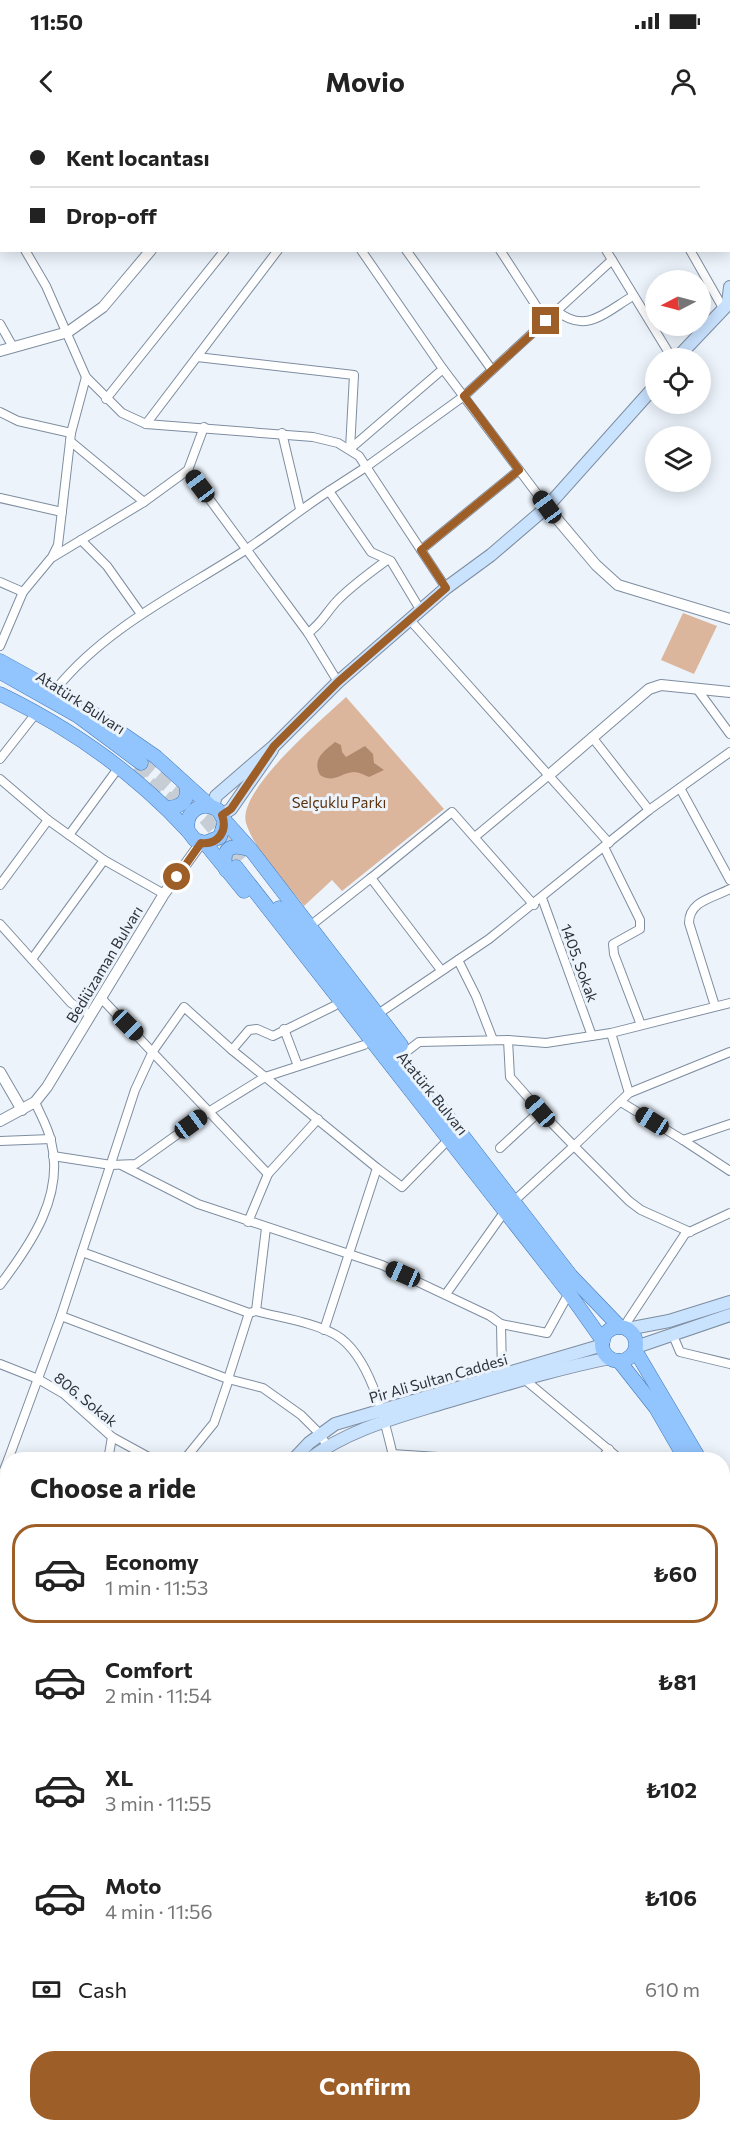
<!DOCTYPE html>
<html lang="en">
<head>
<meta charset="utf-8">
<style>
  :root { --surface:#fff; --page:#f6f6f6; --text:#222; --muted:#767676; --line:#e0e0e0; --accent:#9e5e28 }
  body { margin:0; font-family:Commissioner,sans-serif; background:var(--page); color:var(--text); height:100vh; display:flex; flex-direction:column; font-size:22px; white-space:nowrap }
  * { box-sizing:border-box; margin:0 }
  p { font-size:20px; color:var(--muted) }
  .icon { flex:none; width:33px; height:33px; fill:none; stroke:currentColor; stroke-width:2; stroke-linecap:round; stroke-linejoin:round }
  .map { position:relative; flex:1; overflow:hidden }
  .drawer { position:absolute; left:0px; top:1332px; width:730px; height:680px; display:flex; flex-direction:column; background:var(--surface); border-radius:24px 24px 0 0; box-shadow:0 3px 15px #0003 }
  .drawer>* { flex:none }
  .hud { position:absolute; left:0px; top:0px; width:730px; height:132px; box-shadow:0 3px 15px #0003; display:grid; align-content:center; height:132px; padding:0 30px; background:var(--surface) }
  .needle { width:39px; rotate:264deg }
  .tools { position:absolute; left:645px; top:150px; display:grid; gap:12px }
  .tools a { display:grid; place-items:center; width:66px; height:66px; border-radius:50%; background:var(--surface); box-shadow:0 3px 15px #0003; font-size:30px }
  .end { position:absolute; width:27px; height:27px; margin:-14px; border:8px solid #9e5e28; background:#fff; box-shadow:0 0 0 3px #fff }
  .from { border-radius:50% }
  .car { position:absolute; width:18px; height:36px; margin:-18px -9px; border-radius:8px; box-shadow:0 0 4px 2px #0007; background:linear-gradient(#222 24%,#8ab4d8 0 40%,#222 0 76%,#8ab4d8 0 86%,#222 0) }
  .hud b { display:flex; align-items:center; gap:21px; height:57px; font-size:22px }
  .hud b+b { border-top:2px solid var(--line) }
  .hud i { width:15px; height:15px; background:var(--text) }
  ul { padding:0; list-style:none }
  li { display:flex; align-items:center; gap:18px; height:99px; margin:0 12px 9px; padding:0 18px; border:3px solid transparent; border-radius:24px }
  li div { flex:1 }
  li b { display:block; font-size:22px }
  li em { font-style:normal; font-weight:700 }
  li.active { border-color:var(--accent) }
  li>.icon { width:54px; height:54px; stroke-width:1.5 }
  h2 { padding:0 30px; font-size:27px; line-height:72px }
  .pay { display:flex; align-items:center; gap:15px; height:66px; padding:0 30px; font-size:22px }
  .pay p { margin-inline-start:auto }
  .button { display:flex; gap:12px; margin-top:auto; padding:12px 30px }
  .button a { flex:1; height:69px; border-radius:24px; background:var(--accent); color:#fff; font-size:24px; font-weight:700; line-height:69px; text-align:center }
  .status { display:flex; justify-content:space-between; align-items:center; height:42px; padding:0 30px; background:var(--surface); direction:ltr }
  .status svg { height:16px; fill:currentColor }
  header { display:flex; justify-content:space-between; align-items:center; height:78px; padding:0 30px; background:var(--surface); font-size:27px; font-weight:700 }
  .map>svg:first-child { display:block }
</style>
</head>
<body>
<div class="status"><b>11:50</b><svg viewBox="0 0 49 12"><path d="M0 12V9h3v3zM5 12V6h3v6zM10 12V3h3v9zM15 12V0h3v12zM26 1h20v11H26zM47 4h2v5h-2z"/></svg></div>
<header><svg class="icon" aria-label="back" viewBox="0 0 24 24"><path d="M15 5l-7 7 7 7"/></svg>Movio<svg class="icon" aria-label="person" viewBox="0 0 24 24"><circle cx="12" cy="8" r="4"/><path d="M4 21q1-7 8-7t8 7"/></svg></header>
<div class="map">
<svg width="730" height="2011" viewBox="0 0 730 2011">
  <rect width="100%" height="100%" fill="#ecf3fb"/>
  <g fill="#dbb69c">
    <path d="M683,493L717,506L694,554L661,540Z"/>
    <path d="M346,577L444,689L342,771L332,760L304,786C287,763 254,730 246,703C237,670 323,599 346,577Z"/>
  </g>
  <g fill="#b0896d">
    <path d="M335,622L341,625L342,632L346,637L365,626L373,634L374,643L384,650L369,657C365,655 358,652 354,652C340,653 334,664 320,655C312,639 323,632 335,622Z"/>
    <path d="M240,2004H272L279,2011H245Z"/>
  </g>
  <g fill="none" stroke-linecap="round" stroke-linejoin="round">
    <path stroke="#b0896d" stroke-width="2" d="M0,1562L8,1564"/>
    <g stroke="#c6cdd5" stroke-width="14" stroke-dasharray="14 7" stroke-linecap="butt">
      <path d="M141,643L205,698L243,743"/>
      <path d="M133,650L178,687"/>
    </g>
    <defs>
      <g id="minor">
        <path d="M10,0L12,2"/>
        <path d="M305,0L308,2"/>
        <path d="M415,0L416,2"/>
        <path d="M527,0L528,2"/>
        <path d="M615,0L616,2"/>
        <path d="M55,2L56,0"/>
        <path d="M148,2L149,0"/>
        <path d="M506,2L509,0"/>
        <path d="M0,73L2,72"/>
        <path d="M0,92L2,94"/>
        <path d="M25,130L46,166L86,257L122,293L146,304L313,317L338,323L359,336L446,468"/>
        <path d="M361,130L443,249L547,387"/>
        <path d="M406,130L492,250"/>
        <path d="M500,130L546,201"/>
        <path d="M606,130L672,238"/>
        <path d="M690,130L723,188"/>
        <path d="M557,191C586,215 607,191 633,176"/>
        <path d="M0,204L13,227"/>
        <path d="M197,237L354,255L350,329"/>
        <path d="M106,279L225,130"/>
        <path d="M0,292L18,301L71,313"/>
        <path d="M146,304L278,130"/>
        <path d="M282,313L300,389"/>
        <path d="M70,321L144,382"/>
        <path d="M350,329L443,249"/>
        <path d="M188,350L308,513L338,562"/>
        <path d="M0,378L62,392"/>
        <path d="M81,420L107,446L141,494"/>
        <path d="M421,430L519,350"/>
        <path d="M53,437L144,382L188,350L204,307"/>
        <path d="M0,462L23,472"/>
        <path d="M421,491L391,441L371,432L329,371L366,347L464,276L612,140"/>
        <path d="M410,500L609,723"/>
        <path d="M308,513C321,504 326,493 336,482C351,466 370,453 387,440"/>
        <path d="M0,526L23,472L52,437L58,425L71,313L86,257"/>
        <path d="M56,569C106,507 181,472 247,429C275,410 301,389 329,371"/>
        <path d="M697,569L730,614"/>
        <path d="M592,617L649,690"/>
        <path d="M0,639L37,592"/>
        <path d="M0,659L48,700L104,740L164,774"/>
        <path d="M680,668L730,760"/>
        <path d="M69,715L119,647"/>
        <path d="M476,716L548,656"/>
        <path d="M604,727L640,800V809L613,824L614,834L641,905"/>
        <path d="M371,758L452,692L534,785"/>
        <path d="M0,765L48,700"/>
        <path d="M542,778L592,916"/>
        <path d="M0,804L71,883L91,895"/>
        <path d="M310,806L371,758L441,850"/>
        <path d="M32,839L104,740"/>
        <path d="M458,840L476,876L493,920"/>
        <path d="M102,879L268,1054"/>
        <path d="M715,886L689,803C689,781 713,778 730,769"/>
        <path d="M378,894L489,819L649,690L730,632"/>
        <path d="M284,909L298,946"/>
        <path d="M611,913L629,973"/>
        <path d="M232,930L249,910L257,909L273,916L334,886"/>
        <path d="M406,932L419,922L508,920L546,923L611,913L730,883"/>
        <path d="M621,982L683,1020L730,1004"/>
        <path d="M683,1020L730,1051"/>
        <path d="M0,1021L51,1019"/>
        <path d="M500,1028L540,991L510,957L508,920"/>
        <path d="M53,1036L111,1045L136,1044L210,991L265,957L364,925"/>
        <path d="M123,1046L198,1084L382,1145L490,1196L501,1204L502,1255"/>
        <path d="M377,1048L402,1067L449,1019"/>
        <path d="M514,1081L574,1026L540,991"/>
        <path d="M248,1102L268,1054L318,999"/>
        <path d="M690,1112L641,1090L629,1081L574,1026L629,973L730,932"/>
        <path d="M82,1132L249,1193L256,1191C281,1198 313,1202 336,1215C371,1236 385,1302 394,1340"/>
        <path d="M0,1165C31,1124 65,1075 51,1021C48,1007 40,994 35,982"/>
        <path d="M446,1174L505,1091"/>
        <path d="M256,1191L266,1108"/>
        <path d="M61,1196L228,1259L263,1268L301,1295L320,1314L327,1326"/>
        <path d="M501,1204L547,1213L569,1173"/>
        <path d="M623,1208L685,1114L730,1093"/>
        <path d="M672,1213L680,1232L730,1244"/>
        <path d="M0,1244L38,1259L64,1274L112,1317L154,1340"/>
        <path d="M228,1259L249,1193"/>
        <path d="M524,1259L621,1340"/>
        <path d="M392,1334L484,1340"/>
        <path d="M8,1340L61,1196L135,970L153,931L184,887L232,930L377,1048L324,1210"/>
        <path d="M108,1340L112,1317"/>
        <path d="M184,1340L214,1303L229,1259"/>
        <path d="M601,1340L609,1329"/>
        <path d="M0,1360L8,1340"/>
        <path d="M723,1372L730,1369"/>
        <path d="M0,1385L8,1389"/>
        <path d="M0,1425L8,1419"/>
        <path d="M723,1474L730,1469"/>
        <path d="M0,1571L8,1573"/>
        <path d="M723,1607L730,1597"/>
        <path d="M0,1650L8,1646"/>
        <path d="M723,1717L730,1720"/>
        <path d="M0,1741L8,1738"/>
        <path d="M723,1754L730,1743"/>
        <path d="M0,1771L8,1788"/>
        <path d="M0,1868H8"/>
        <path d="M0,1937L8,1941"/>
        <path d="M723,2002L730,2007"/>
        <path d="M234,2004L238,2011"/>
        <path d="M285,2004L292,2011"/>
        <path d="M521,2004L524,2011"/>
        <path d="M622,2004L626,2011"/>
        <path d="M25,2011L28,2004"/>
        <path d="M442,2011L457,2004"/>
      </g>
      <g id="tertiary">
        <path d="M246,2L248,0"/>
        <path d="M0,231L68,212L103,187L151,130"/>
        <path d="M547,387L596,445L618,465L730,499"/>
        <path d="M548,656L649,569L661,565L730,572"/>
        <path d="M0,952L22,990"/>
        <path d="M0,1001L35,982L47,967L164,774L201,723"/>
      </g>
      <g id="secondary">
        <path d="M728,183L730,167"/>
        <path d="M677,238L730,182"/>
        <path d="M213,686L216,676L274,626L338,562L446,468L491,435L547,387L656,265"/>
        <path d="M222,695L231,689L272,630"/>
        <path d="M627,1209L669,1201L730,1182"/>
        <path d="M636,1227L730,1195"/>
        <path d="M293,1340L309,1323L335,1304L603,1225"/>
        <path d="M308,1340C349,1309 398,1297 446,1282C501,1266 555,1249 610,1238"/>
        <path d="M0,1536L8,1538"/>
        <path d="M0,1545L8,1546"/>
        <path d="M723,1906L730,1896"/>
        <path d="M723,1924L730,1912"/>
        <path d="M381,2004L388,2011"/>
        <path d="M397,2004L403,2011"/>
        <path d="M654,2011L659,2004"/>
        <path d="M669,2011L674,2004"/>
      </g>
      <g id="primary">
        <path d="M0,541L85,588L156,637L209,685"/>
        <path d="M0,552L78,596L141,643"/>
        <path d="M0,574C70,608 135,653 188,711"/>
        <path d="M167,688C183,687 189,680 186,665"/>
        <path d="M225,701L251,730L401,925"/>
        <path d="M205,723L220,717L225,701L218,690C202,680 184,691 188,711L195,720L205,723L244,771"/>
        <path d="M236,747L569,1173L603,1221"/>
        <path d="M226,750C221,727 231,723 251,730"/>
        <path d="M279,788L452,1002L571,1156L620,1207"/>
        <circle cx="619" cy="1224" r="17"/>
        <path d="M635,1230L700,1340"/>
        <path d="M619,1241L656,1288L686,1340"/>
        <path d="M723,1379L730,1392"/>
        <path d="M723,1407L730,1421"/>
      </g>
    </defs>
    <use href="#minor" stroke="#7e8da0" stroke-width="10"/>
    <use href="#tertiary" stroke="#7e8da0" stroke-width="12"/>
    <use href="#secondary" stroke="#7e8da0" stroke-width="14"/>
    <use href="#primary" stroke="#4078b9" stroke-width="15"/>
    <use href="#minor" stroke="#fff" stroke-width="8"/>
    <use href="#tertiary" stroke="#fff" stroke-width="10"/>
    <use href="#secondary" stroke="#c9e2fe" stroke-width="12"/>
    <use href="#primary" stroke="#92c4fe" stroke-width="14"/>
  </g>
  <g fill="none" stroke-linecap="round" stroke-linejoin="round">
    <path stroke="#9e5e28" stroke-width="8" d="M177,757L201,723C218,725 228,711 222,695L231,689L274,626L338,562L446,468L421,430L519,350L464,276L546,201"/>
  </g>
  <g text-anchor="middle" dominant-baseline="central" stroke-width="6" stroke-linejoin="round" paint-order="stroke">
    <g font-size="15" fill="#2d333b" stroke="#ecf3fb">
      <text transform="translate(81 582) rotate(33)">Atatürk Bulvarı</text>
      <text transform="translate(580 843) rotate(70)">1405. Sokak</text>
      <text transform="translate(104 844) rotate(-59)">Bediüzaman Bulvarı</text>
      <text transform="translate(433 973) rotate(51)">Atatürk Bulvarı</text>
      <text transform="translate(438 1258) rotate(-16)">Pir Ali Sultan Caddesi</text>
      <text transform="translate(86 1279) rotate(39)">806. Sokak</text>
    </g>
    <g font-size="15" fill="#5b3311" stroke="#ecf3fb">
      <text x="339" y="682">Selçuklu Parkı</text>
    </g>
  </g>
</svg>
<div class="tools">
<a><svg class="needle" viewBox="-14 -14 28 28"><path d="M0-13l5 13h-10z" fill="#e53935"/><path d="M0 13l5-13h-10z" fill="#767676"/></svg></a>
<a><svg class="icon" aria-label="locate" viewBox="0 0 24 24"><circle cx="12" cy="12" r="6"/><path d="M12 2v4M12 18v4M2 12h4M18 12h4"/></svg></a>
<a><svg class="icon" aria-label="layers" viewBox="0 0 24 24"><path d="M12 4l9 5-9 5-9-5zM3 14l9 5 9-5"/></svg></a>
</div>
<i class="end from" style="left:177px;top:757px"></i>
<i class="end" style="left:546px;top:201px"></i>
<i class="car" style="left:200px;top:366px;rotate:323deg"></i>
<i class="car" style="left:547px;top:387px;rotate:324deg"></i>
<i class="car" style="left:128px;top:905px;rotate:135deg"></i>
<i class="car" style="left:540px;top:991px;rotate:319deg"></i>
<i class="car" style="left:652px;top:1001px;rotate:302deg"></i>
<i class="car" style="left:191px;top:1004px;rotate:54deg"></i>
<i class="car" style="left:403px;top:1154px;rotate:294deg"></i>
<div class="hud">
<b><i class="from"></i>Kent locantası</b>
<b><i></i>Drop-off</b>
</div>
<section class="drawer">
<h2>Choose a ride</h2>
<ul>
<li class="active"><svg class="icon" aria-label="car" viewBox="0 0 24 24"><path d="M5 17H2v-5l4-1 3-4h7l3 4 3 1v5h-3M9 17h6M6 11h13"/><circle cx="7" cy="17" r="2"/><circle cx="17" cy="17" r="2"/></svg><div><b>Economy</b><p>1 min · 11:53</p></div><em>₺60</em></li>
<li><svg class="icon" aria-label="car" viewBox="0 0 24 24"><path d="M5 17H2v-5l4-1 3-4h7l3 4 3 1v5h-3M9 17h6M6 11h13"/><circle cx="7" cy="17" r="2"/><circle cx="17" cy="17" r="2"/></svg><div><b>Comfort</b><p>2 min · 11:54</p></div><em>₺81</em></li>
<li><svg class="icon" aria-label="car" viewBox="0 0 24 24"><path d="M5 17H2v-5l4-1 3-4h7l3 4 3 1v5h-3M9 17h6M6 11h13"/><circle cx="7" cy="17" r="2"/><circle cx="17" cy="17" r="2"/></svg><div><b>XL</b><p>3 min · 11:55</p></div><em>₺102</em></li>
<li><svg class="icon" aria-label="car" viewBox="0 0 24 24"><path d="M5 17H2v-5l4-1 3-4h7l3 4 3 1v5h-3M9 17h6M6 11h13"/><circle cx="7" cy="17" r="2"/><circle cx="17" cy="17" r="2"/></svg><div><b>Moto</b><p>4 min · 11:56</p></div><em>₺106</em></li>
</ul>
<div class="pay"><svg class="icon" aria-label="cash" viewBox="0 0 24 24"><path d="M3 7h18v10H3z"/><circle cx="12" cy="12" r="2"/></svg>Cash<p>610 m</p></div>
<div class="button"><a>Confirm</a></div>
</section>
</div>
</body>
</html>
